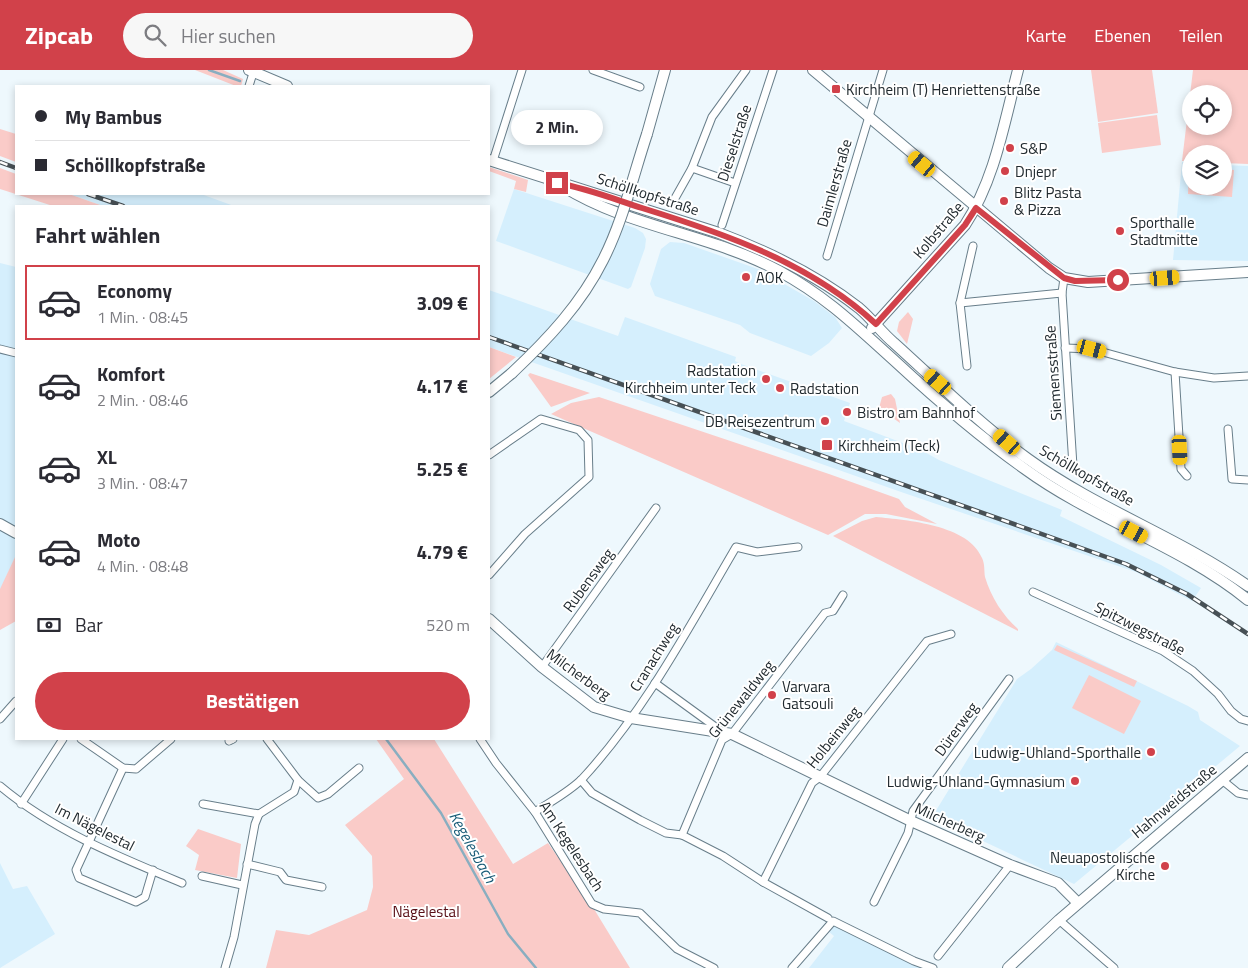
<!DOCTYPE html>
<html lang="de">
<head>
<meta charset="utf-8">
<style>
  :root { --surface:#fff; --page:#f7f7f7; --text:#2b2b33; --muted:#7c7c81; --line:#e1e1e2; --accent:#d1414a }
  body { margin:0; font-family:"Titillium Web",sans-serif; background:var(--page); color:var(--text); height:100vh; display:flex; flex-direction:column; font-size:19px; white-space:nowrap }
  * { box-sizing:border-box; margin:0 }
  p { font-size:16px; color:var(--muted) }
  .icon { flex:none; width:28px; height:28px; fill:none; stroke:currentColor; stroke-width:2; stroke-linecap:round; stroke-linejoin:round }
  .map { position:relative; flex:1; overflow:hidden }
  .drawer { position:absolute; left:15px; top:135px; width:475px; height:535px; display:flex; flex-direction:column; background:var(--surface); border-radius:0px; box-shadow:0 2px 8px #0003 }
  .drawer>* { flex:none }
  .banner { position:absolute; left:15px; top:15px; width:475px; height:110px; border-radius:0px; box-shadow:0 2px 8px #0003; display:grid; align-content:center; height:110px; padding:0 20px; background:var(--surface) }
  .buttons { position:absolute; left:1182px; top:15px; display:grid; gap:10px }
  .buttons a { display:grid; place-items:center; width:50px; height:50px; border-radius:50%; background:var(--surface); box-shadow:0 2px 8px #0003; font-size:25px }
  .end { position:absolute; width:22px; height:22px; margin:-11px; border:6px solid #d1414a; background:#fff; box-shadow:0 0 0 2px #fff }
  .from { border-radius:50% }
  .bubble { position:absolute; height:35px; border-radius:18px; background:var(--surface); box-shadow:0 2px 8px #0003; font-size:16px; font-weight:700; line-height:35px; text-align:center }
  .car { position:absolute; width:15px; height:30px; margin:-15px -8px; border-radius:6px; box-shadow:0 0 4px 1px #0007; background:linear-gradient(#f5c518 24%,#345 0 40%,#f5c518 0 76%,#345 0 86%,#f5c518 0) }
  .banner b { display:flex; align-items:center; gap:18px; height:48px; font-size:19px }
  .banner b+b { border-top:1px solid var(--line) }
  .banner i { width:12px; height:12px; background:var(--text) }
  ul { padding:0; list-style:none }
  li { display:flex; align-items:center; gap:15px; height:75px; margin:0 10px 8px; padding:0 10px; border:2px solid transparent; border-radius:0px }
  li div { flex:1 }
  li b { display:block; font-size:19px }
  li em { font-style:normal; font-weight:700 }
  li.current { border-color:var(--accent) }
  li>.icon { width:45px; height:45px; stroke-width:1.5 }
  h2 { padding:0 20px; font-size:22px; line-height:60px }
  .pay { display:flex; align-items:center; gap:12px; height:55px; padding:0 20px; font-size:19px }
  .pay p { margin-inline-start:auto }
  .primary-button { display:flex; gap:10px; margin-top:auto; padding:10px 20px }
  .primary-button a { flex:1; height:58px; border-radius:30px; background:var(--accent); color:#fff; font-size:20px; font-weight:700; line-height:58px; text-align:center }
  header { display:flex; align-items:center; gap:30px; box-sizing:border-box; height:70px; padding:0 25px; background:var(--accent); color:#fff }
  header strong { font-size:24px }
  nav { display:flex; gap:28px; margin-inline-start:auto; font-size:18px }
  .search { width:350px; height:45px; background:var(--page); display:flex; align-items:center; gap:12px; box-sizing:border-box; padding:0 18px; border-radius:28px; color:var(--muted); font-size:19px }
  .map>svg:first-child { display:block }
</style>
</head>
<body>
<header>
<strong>Zipcab</strong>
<div class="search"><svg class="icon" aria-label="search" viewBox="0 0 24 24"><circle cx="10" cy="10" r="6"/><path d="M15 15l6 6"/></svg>Hier suchen</div>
<nav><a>Karte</a><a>Ebenen</a><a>Teilen</a></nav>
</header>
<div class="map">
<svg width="1248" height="898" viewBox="0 0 1248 898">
  <rect width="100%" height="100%" fill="#eef8fd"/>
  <g fill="#d5effd">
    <path d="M1182,92H1191V116H1224V95L1248,96V191L1173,190Z"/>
    <path d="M514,119L635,158L643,163L646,169L645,178L631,217L628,219L496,171Z"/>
    <path d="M69,124H201L234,136H103Z"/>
    <path d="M670,172L684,173L758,199L814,231L835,247L842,258L829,273L811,286L750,263L740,255L655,226L650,214L661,179Z"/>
    <path d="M0,193L16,197V537L0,547Z"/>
    <path d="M489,220L618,266L625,247L736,287L735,291L741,294L850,333L844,351L919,379L939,390L1062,440L1060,446L1161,495L1201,518L1192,531L1136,502L904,423L489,277Z"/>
    <path d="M1056,572L1188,636L1198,642L1200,650L1240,676L1074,814L932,747L1017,609L1031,599L1052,580Z"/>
    <path d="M0,793L13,819L27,816L55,864L0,898Z"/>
    <path d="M834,854L928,898H809L834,866L828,861Z"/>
  </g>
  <g fill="#facbc8" fill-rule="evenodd">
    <path d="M195,0H223L243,9L241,16H236Z"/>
    <path d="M1091,0H1152L1158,43L1098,52Z"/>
    <path d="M1193,0H1248V94L1224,93V84H1191V91H1182ZM1191,24H1224V56H1191Z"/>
    <path d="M1157,45L1161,75L1102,83L1098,53Z"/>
    <path d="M0,59L16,64V92L0,86Z"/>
    <path d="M489,97L528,110L526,122L514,119L516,111L489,101Z"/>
    <path d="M1189,97H1191V116H1224V99L1234,100L1232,127L1188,124Z"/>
    <path d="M0,98L16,104V124H69L103,136H53L0,119Z"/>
    <path d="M908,242L913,249L907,274L897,261L899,252Z"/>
    <path d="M489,277L516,287L489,309Z"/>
    <path d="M530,303L590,323L551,337L528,305Z"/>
    <path d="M891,324L895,329L900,353L879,338L882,327Z"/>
    <path d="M599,327L829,404L899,429L905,437L937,454L886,444H865L828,465L551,344L571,333Z"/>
    <path d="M876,447C907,450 969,455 982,488C985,494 984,501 985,507C991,527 1003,546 1018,559V561L833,466L862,451Z"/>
    <path d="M16,485V551L0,560V519Z"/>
    <path d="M1057,575L1137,611L1134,617L1054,580Z"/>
    <path d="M1089,605L1141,631L1124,664L1072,638Z"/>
    <path d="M376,669H434L513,794L548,773L594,839L630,898H266L276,860L309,865L367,840L373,817L372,786L345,755L404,709Z"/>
    <path d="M198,759L241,774L237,808L195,800L199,785L186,776Z"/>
  </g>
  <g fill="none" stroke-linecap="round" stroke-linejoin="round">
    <g stroke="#89aec0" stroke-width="2.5">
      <path d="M209,0L240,11"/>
      <path d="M386,669L441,743L508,864L536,898"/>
    </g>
    <defs>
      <g id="street">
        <path d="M593,0L640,17"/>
        <path d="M249,16L254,0"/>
        <path d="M493,91L522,0"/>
        <path d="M692,98L735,113"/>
        <path d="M671,131L674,130L692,98L712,47L746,0"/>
        <path d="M722,155L773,0"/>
        <path d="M827,186L883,0"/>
        <path d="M1064,208L1062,223L1073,396"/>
        <path d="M960,233L1062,223"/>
        <path d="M1065,278L1092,279L1175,302L1214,308L1248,306"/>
        <path d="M0,279L16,283"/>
        <path d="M967,296L960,233L973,176"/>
        <path d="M1175,302L1181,399L1187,406"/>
        <path d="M1228,359L1232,409L1248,410"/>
        <path d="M489,385L541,349L579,360L588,370L589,407L525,464L489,505"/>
        <path d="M1033,522L1163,581L1193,601L1218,624L1231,641L1241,649L1248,651"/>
        <path d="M542,597L656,438"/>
        <path d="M655,613L721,661"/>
        <path d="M0,649L16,631"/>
        <path d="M81,669L123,698L136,699L171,669"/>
        <path d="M480,669L496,693L535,742L592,834L604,839L640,843L677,879L714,898"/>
        <path d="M229,671L233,669"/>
        <path d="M123,698L76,800L79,808L136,832L145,827L153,800"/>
        <path d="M298,710L318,728L328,724L359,698"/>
        <path d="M581,710L592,723L640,750L666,763L682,765L723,786L763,812L828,848"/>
        <path d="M1222,710L1238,723L1248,725"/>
        <path d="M0,716C52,760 119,787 182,813"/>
        <path d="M21,734L63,669"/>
        <path d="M203,734L259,744"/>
        <path d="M535,742C550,732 569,722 582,709C645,641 689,557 736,477L757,482L798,477"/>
        <path d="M682,765L722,670L732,664L825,543L833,541L843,525"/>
        <path d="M247,794L280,802L286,810L322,817"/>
        <path d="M202,806L242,815"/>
        <path d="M763,812L812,713L820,707L927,571L951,564"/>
        <path d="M874,832L908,763L913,741L1009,609"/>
        <path d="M1059,850L1114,898"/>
        <path d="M938,886L1010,795"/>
        <path d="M225,898L234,867L255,754L259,744L294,722L298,710L267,669"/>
        <path d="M792,898L833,851L914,891L933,898"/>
      </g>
      <g id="secondary">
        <path d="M249,0L287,16"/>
        <path d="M813,0L1049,198L1064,208L1088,212L1248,202"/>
        <path d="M647,64L665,0"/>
        <path d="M489,90L719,163C769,182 817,205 859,238C872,249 881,262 894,273C936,311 982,356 1028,389C1097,439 1178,467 1248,516"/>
        <path d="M564,117C630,158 711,164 779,201C827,227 857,257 897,293C937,330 980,367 1025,399C1095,450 1180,475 1248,530"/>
        <path d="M872,258L965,155C995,109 1004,53 1018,0"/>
        <path d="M489,322L512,303"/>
        <path d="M0,454L16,463"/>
        <path d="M489,549L542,597L594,637L631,648L732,664L911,751L1010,795L1058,813L1078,833"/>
        <path d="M1008,898L1059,850L1248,688"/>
      </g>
    </defs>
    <use href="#street" stroke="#687e8a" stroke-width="9"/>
    <use href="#secondary" stroke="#687e8a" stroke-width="12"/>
    <use href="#street" stroke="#fff" stroke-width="7"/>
    <use href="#secondary" stroke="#fff" stroke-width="10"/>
    <defs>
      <g id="rail">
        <path d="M0,92L16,98"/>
        <path d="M88,124L123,136"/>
        <path d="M489,267L1126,494L1187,524L1248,564"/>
      </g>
    </defs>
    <use href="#rail" stroke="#475055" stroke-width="4.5"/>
    <use href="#rail" stroke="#fff" stroke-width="2.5" stroke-dasharray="8" stroke-linecap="butt"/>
    <defs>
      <path id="secondary-bridge" d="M512,303C548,269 581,234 603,190C623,151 633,106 647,64"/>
    </defs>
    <use href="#secondary-bridge" stroke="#687e8a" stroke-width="12" stroke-linecap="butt"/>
    <use href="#secondary-bridge" stroke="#fff" stroke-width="10"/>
  </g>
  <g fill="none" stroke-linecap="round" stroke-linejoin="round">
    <path stroke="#d1414a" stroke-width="6" d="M557,113C586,118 614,129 642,138C726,164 810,193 876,254L965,155L976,138L1064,208L1075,211L1118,210"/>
  </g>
  <g fill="#d1414a" stroke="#fff" stroke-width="2">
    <rect x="831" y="14" width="10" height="10" rx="2.5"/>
    <circle cx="1010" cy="78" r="5"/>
    <circle cx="1005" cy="101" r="5"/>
    <circle cx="1004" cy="131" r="5"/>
    <circle cx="1120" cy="161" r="5"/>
    <circle cx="746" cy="207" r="5"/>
    <circle cx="766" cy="309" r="5"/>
    <circle cx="780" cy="318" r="5"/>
    <circle cx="847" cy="342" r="5"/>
    <circle cx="825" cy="351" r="5"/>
    <rect x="821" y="369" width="12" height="12" rx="2.5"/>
    <circle cx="772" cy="625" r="5"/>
    <circle cx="1151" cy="682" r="5"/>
    <circle cx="1075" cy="711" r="5"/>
    <circle cx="1165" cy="796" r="5"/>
  </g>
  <g text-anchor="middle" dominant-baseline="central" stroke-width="4" stroke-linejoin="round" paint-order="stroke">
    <g font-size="15" fill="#212a2f" stroke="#fff" text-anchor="start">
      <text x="846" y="19">Kirchheim (T) Henriettenstraße</text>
      <text x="1020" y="78">S&amp;P</text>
      <text x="1015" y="101">Dnjepr</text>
      <text x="1014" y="122">Blitz Pasta<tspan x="1014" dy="17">&amp; Pizza</tspan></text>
      <text x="1130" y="152">Sporthalle<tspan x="1130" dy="17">Stadtmitte</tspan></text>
      <text x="756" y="207">AOK</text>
      <text x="756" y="300" text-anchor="end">Radstation<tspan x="756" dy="17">Kirchheim unter Teck</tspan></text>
      <text x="790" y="318">Radstation</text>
      <text x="857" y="342">Bistro am Bahnhof</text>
      <text x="815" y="351" text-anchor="end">DB Reisezentrum</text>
      <text x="838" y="375">Kirchheim (Teck)</text>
      <text x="782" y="616">Varvara<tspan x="782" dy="17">Gatsouli</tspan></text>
      <text x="1141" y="682" text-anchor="end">Ludwig-Uhland-Sporthalle</text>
      <text x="1065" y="711" text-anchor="end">Ludwig-Uhland-Gymnasium</text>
      <text x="1155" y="787" text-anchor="end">Neuapostolische<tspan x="1155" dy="17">Kirche</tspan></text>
    </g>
    <g font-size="15" fill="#212a2f" stroke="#fff">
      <text transform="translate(734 73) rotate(-72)">Dieselstraße</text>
      <text transform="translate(834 113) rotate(-74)">Daimlerstraße</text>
      <text transform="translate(648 124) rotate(18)">Schöllkopfstraße</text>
      <text transform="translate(938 160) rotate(-50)">Kolbstraße</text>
      <text transform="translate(1053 303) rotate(-94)">Siemensstraße</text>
      <text transform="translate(1087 405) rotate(30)">Schöllkopfstraße</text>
      <text transform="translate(588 510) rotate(-54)">Rubensweg</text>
      <text transform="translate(1140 558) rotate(27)">Spitzwegstraße</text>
      <text transform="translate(654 587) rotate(-58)">Cranachweg</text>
      <text transform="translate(579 604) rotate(36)">Milcherberg</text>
      <text transform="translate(741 629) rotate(-51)">Grünewaldweg</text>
      <text transform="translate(956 659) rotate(-54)">Dürerweg</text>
      <text transform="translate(833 667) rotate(-51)">Holbeinweg</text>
      <text transform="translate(1174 731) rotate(-40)">Hahnweidstraße</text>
      <text transform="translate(950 752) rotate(24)">Milcherberg</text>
      <text transform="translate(95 757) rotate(27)">Im Nägelestal</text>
      <text transform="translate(572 776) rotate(57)">Am Kegelesbach</text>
    </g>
    <g font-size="15" fill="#580f16" stroke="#fff">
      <text x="426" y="841">Nägelestal</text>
    </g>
    <g font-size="16" font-style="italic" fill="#185b77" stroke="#fff">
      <text transform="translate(473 777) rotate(61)">Kegelesbach</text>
    </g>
  </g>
</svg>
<div class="buttons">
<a><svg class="icon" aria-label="locate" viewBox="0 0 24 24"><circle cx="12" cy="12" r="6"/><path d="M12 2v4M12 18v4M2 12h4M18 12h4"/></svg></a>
<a><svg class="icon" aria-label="layers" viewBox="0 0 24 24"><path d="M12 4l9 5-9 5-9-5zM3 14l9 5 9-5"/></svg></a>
</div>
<i class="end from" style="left:1118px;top:210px"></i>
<i class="end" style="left:557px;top:113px"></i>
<div class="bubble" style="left:511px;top:40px;width:92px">2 Min.</div>
<i class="car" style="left:922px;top:94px;rotate:310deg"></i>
<i class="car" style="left:1165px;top:208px;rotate:86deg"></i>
<i class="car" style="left:1092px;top:279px;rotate:105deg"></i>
<i class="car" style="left:938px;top:312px;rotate:311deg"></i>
<i class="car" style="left:1007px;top:372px;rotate:311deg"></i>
<i class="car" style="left:1180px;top:380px;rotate:177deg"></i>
<i class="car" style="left:1134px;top:462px;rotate:118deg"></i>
<div class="banner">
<b><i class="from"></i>My Bambus</b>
<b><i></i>Schöllkopfstraße</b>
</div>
<section class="drawer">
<h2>Fahrt wählen</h2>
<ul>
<li class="current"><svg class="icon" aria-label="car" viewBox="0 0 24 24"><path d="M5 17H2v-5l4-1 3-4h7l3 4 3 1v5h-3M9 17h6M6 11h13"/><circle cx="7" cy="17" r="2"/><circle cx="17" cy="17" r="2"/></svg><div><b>Economy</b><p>1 Min. · 08:45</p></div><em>3.09 €</em></li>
<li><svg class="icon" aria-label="car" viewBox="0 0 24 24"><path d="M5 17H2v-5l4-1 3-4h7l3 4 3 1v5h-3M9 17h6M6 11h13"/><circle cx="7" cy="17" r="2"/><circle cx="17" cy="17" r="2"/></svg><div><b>Komfort</b><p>2 Min. · 08:46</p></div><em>4.17 €</em></li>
<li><svg class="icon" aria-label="car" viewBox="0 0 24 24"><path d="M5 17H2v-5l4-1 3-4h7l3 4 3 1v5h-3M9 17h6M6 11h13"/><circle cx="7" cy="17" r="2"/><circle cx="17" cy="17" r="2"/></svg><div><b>XL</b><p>3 Min. · 08:47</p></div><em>5.25 €</em></li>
<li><svg class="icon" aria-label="car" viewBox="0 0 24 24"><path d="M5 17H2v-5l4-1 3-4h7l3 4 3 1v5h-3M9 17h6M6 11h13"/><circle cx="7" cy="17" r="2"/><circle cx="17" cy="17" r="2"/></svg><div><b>Moto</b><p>4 Min. · 08:48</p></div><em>4.79 €</em></li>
</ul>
<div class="pay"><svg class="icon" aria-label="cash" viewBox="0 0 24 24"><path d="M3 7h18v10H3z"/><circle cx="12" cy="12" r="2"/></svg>Bar<p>520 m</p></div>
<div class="primary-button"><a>Bestätigen</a></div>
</section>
</div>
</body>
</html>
